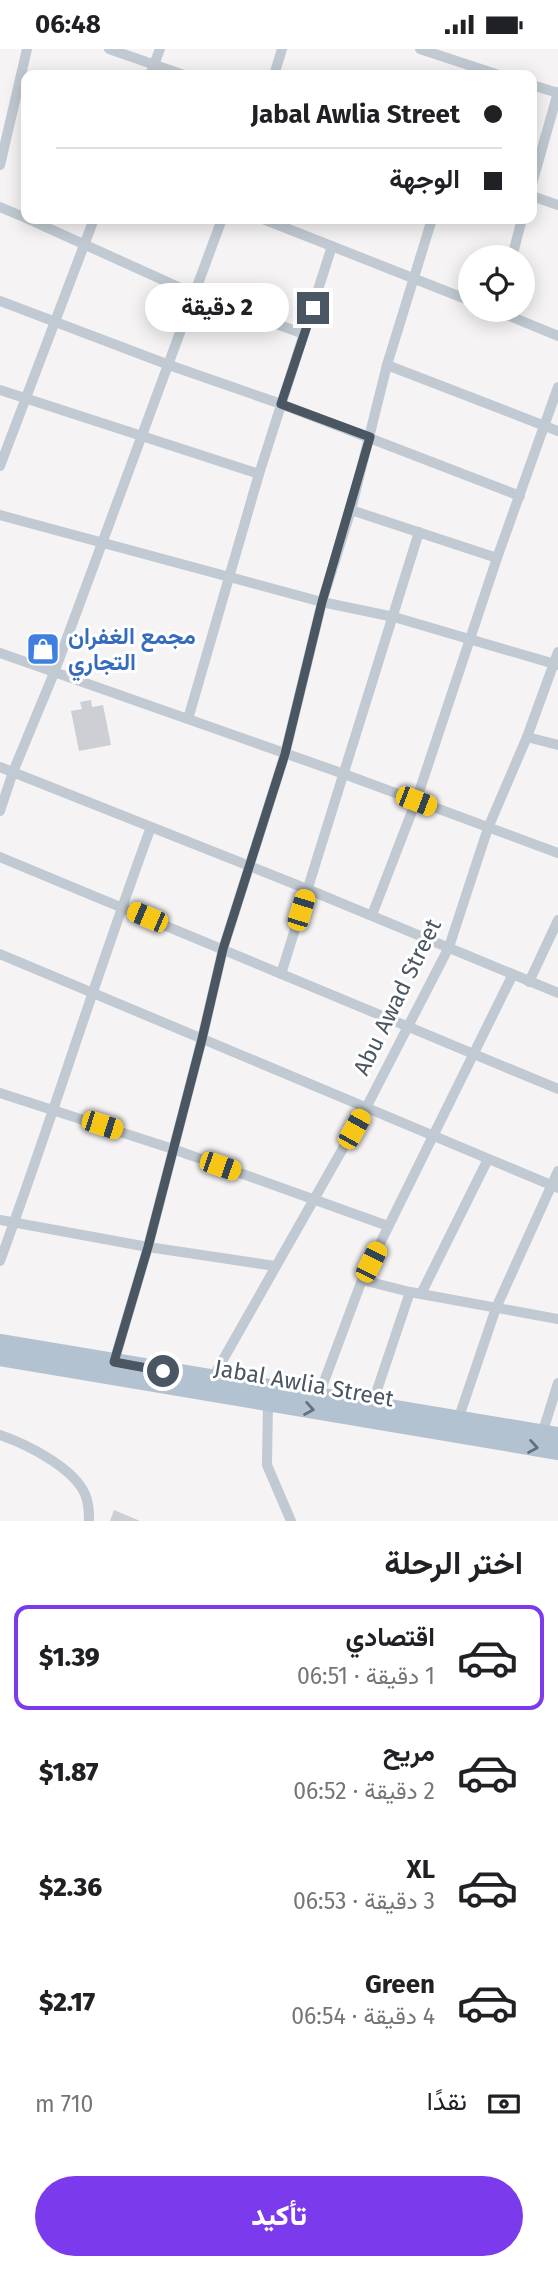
<!DOCTYPE html>
<html lang="ar">
<head>
<meta charset="utf-8">
<style>
  :root { --surface:#fff; --page:#f6f6f6; --text:#202124; --muted:#757577; --line:#e0e0e0; --accent:#7c3aed }
  body { margin:0; font-family:"Fira Sans",Vazirmatn,sans-serif; background:var(--page); color:var(--text); direction:rtl; height:100vh; display:flex; flex-direction:column; font-size:26px; white-space:nowrap }
  * { box-sizing:border-box; margin:0 }
  p { font-size:23px; color:var(--muted) }
  .icon { flex:none; width:38px; height:38px; fill:none; stroke:currentColor; stroke-width:2; stroke-linecap:round; stroke-linejoin:round }
  .map { position:relative; height:1472px; overflow:hidden; direction:ltr }
  .panel { display:flex; flex-direction:column; background:var(--surface); flex:1 }
  .panel>* { flex:none }
  .hud { position:absolute; left:21px; top:21px; width:516px; height:154px; border-radius:14px; box-shadow:0 4px 18px #0003; direction:rtl; display:grid; align-content:center; height:154px; padding:0 35px; background:var(--surface) }
  .tools { position:absolute; left:458px; top:196px; display:grid; gap:14px }
  .tools a { display:grid; place-items:center; width:77px; height:77px; border-radius:50%; background:var(--surface); box-shadow:0 4px 18px #0003; font-size:35px }
  .end { position:absolute; width:32px; height:32px; margin:-16px; border:9px solid #4a5661; background:#fff; box-shadow:0 0 0 4px #fff }
  .from { border-radius:50% }
  .bubble { position:absolute; height:49px; border-radius:24px; background:var(--surface); box-shadow:0 4px 18px #0003; font-size:23px; font-weight:800; line-height:49px; text-align:center; direction:rtl }
  .car { position:absolute; width:21px; height:42px; margin:-21px -10px; border-radius:9px; box-shadow:0 0 5px 2px #0007; background:linear-gradient(#f5c518 24%,#345 0 40%,#f5c518 0 76%,#345 0 86%,#f5c518 0) }
  .hud b { display:flex; align-items:center; gap:24px; height:66px; font-size:26px }
  .hud b+b { border-top:2px solid var(--line) }
  .hud i { width:18px; height:18px; background:var(--text) }
  ul { padding:0; list-style:none }
  li { display:flex; align-items:center; gap:21px; height:105px; margin:0 14px 10px; padding:0 21px; border:4px solid transparent; border-radius:14px }
  li div { flex:1 }
  li b { display:block; font-size:26px }
  li em { font-style:normal; font-weight:800 }
  li.active { border-color:var(--accent) }
  li>.icon { width:63px; height:63px; stroke-width:1.5 }
  h2 { padding:0 35px; font-size:32px; line-height:84px }
  .pay { display:flex; align-items:center; gap:18px; height:77px; padding:0 35px; font-size:26px }
  .pay p { margin-inline-start:auto }
  .cta { display:flex; gap:14px; margin-top:auto; padding:14px 35px }
  .cta a { flex:1; height:80px; border-radius:42px; background:var(--accent); color:#fff; font-size:28px; font-weight:800; line-height:80px; text-align:center }
  .status { display:flex; justify-content:space-between; align-items:center; height:49px; padding:0 35px; background:var(--surface); direction:ltr }
  .status svg { height:19px; fill:currentColor }
  .map>svg:first-child { display:block }
</style>
</head>
<body>
<div class="status"><b>06:48</b><svg viewBox="0 0 49 12"><path d="M0 12V9h3v3zM5 12V6h3v6zM10 12V3h3v9zM15 12V0h3v12zM26 1h20v11H26zM47 4h2v5h-2z"/></svg></div>
<div class="map">
<svg width="558" height="1472" viewBox="0 0 558 1472">
  <rect width="100%" height="100%" fill="#f5f3f3"/>
  <g fill="#cdcfd5">
    <path d="M91,651L92,658L103,656L111,696L79,702L71,662L82,660L80,653Z"/>
    <path d="M114,1461L140,1472H110Z"/>
  </g>
  <g fill="none" stroke-linecap="round" stroke-linejoin="round">
    <g stroke="#c1cad2" stroke-width="10">
      <path d="M109,0L184,26"/>
      <path d="M420,0L499,26"/>
      <path d="M150,26L160,0"/>
      <path d="M274,26L282,0"/>
      <path d="M532,36L558,44"/>
      <path d="M0,116L27,0"/>
      <path d="M532,135L558,43"/>
      <path d="M532,147L558,156"/>
      <path d="M0,158L26,169"/>
      <path d="M28,170L194,245L304,285"/>
      <path d="M263,170L471,252"/>
      <path d="M512,208L522,170"/>
      <path d="M0,252L169,316L281,355L520,447"/>
      <path d="M495,261L558,287"/>
      <path d="M387,316L558,382"/>
      <path d="M0,341L259,425"/>
      <path d="M0,417L94,170"/>
      <path d="M351,461L497,509"/>
      <path d="M0,466L322,553L394,568L558,616"/>
      <path d="M0,604L344,725L558,804"/>
      <path d="M188,670L259,425L332,197"/>
      <path d="M527,688L558,696"/>
      <path d="M0,718L307,840L558,944"/>
      <path d="M0,762L13,723L54,624L222,170"/>
      <path d="M0,808L558,1040"/>
      <path d="M372,866L416,752L497,509L558,338"/>
      <path d="M0,905L558,1139"/>
      <path d="M281,925L419,483"/>
      <path d="M529,933L558,871"/>
      <path d="M0,1044L173,1100L388,1177"/>
      <path d="M0,1171L148,1198L275,1217"/>
      <path d="M0,1212C53,1068 98,921 151,778"/>
      <path d="M362,1231L410,1243L558,1270"/>
      <path d="M421,1245L488,1110"/>
      <path d="M114,1313L148,1198L202,990L223,900L285,705L322,553L351,461L387,316L432,170"/>
      <path d="M212,1330L367,1057L449,898L488,779L527,688L558,603"/>
      <path d="M319,1346L362,1231L512,927"/>
      <path d="M268,1353L267,1416L291,1472"/>
      <path d="M372,1356L410,1243"/>
      <path d="M458,1371L496,1259L558,1122"/>
      <path d="M542,1385L558,1334"/>
      <path d="M0,1386C26,1395 73,1418 85,1445C89,1454 89,1463 89,1472"/>
    </g>
    <g stroke="#b3c2d1" stroke-width="18">
      <path d="M0,1294L558,1387"/>
      <path d="M0,1308L558,1402"/>
    </g>
  </g>
  <defs><path id="oneway-chevron" d="M-2-3.5L2.5 0L-2 3.5" fill="none" stroke-width="1.6" stroke-linecap="round" stroke-linejoin="round" transform="scale(1.75)"/></defs>
  <g stroke="#64717d">
    <use href="#oneway-chevron" transform="translate(309 1360) rotate(10)"/>
    <use href="#oneway-chevron" transform="translate(533 1398) rotate(10)"/>
  </g>
  <g fill="none" stroke-linecap="round" stroke-linejoin="round">
    <path stroke="#4a5661" stroke-width="9" d="M163,1322L114,1313L148,1198L202,990L223,900L285,705L322,553L370,388L281,355L313,259"/>
  </g>
  <defs>
    <symbol id="shop-square" viewBox="-11 -11 22 22"><rect x="-9" y="-9" width="18" height="18" rx="4" fill="#3f7fe0" stroke="#fff"/><path d="M-5-2.5h2.3a2.7 3.5 0 0 1 5.4 0H5L5.5 6h-11ZM-1.5-2.5h3a1.5 2.3 0 0 0-3 0Z" fill="#fff"/></symbol>
  </defs>
  <g fill-rule="evenodd">
    <use href="#shop-square" x="24" y="581" width="38" height="38"/>
  </g>
  <g text-anchor="middle" dominant-baseline="central" stroke-width="6" stroke-linejoin="round" paint-order="stroke">
    <g font-size="23" font-weight="bold" fill="#366cbe" stroke="#fff" text-anchor="start">
      <text x="68" y="587">مجمع الغفران<tspan x="68" dy="26">التجاري</tspan></text>
    </g>
    <g font-size="23" fill="#4a5661" stroke="#fff">
      <text transform="translate(397 948) rotate(-64)">Abu Awad Street</text>
      <text transform="translate(304 1334) rotate(10)">Jabal Awlia Street</text>
    </g>
  </g>
</svg>
<div class="tools">
<a><svg class="icon" aria-label="locate" viewBox="0 0 24 24"><circle cx="12" cy="12" r="6"/><path d="M12 2v4M12 18v4M2 12h4M18 12h4"/></svg></a>
</div>
<i class="end from" style="left:163px;top:1322px"></i>
<i class="end" style="left:313px;top:259px"></i>
<div class="bubble" style="left:145px;top:234px;width:144px">2 دقيقة</div>
<i class="car" style="left:416px;top:752px;rotate:111deg"></i>
<i class="car" style="left:301px;top:861px;rotate:17deg"></i>
<i class="car" style="left:147px;top:868px;rotate:293deg"></i>
<i class="car" style="left:102px;top:1076px;rotate:108deg"></i>
<i class="car" style="left:354px;top:1080px;rotate:29deg"></i>
<i class="car" style="left:220px;top:1117px;rotate:109deg"></i>
<i class="car" style="left:371px;top:1213px;rotate:26deg"></i>
<div class="hud">
<b><i class="from"></i>Jabal Awlia Street</b>
<b><i></i>الوجهة</b>
</div>
</div>
<section class="panel">
<h2>اختر الرحلة</h2>
<ul>
<li class="active"><svg class="icon" aria-label="car" viewBox="0 0 24 24"><path d="M5 17H2v-5l4-1 3-4h7l3 4 3 1v5h-3M9 17h6M6 11h13"/><circle cx="7" cy="17" r="2"/><circle cx="17" cy="17" r="2"/></svg><div><b>اقتصادي</b><p>1 دقيقة · 06:51</p></div><em>$1.39</em></li>
<li><svg class="icon" aria-label="car" viewBox="0 0 24 24"><path d="M5 17H2v-5l4-1 3-4h7l3 4 3 1v5h-3M9 17h6M6 11h13"/><circle cx="7" cy="17" r="2"/><circle cx="17" cy="17" r="2"/></svg><div><b>مريح</b><p>2 دقيقة · 06:52</p></div><em>$1.87</em></li>
<li><svg class="icon" aria-label="car" viewBox="0 0 24 24"><path d="M5 17H2v-5l4-1 3-4h7l3 4 3 1v5h-3M9 17h6M6 11h13"/><circle cx="7" cy="17" r="2"/><circle cx="17" cy="17" r="2"/></svg><div><b>XL</b><p>3 دقيقة · 06:53</p></div><em>$2.36</em></li>
<li><svg class="icon" aria-label="car" viewBox="0 0 24 24"><path d="M5 17H2v-5l4-1 3-4h7l3 4 3 1v5h-3M9 17h6M6 11h13"/><circle cx="7" cy="17" r="2"/><circle cx="17" cy="17" r="2"/></svg><div><b>Green</b><p>4 دقيقة · 06:54</p></div><em>$2.17</em></li>
</ul>
<div class="pay"><svg class="icon" aria-label="cash" viewBox="0 0 24 24"><path d="M3 7h18v10H3z"/><circle cx="12" cy="12" r="2"/></svg>نقدًا<p>710 m</p></div>
<div class="cta"><a>تأكيد</a></div>
</section>
</body>
</html>
